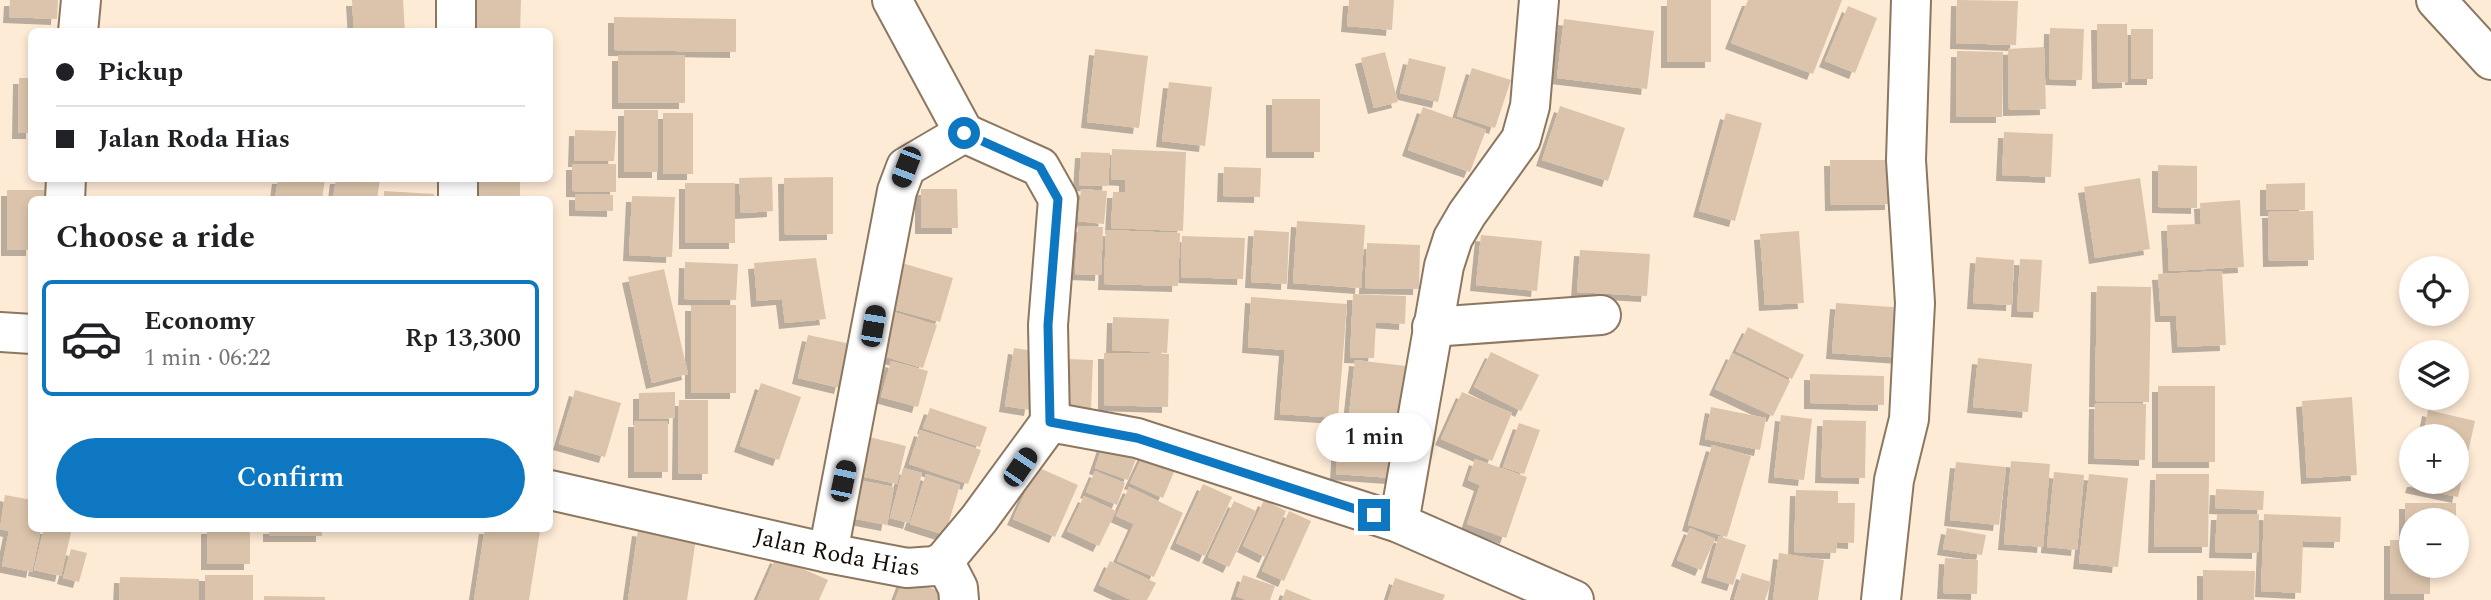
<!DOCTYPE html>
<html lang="en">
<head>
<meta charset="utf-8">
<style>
  :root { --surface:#fff; --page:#f6f6f6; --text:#202124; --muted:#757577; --line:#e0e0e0; --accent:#0e77c2 }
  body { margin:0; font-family:Spectral,serif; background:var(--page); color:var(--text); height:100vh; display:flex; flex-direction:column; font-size:26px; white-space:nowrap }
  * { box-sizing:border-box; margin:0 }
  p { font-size:23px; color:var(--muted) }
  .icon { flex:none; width:38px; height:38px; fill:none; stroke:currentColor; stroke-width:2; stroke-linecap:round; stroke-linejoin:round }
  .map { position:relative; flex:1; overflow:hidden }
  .panel { position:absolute; left:28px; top:196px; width:525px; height:336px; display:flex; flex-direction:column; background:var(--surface); border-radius:10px; box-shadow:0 4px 10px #0003 }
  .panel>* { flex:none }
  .hud { position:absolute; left:28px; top:28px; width:525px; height:154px; border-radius:10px; box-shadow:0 4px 10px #0003; display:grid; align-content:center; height:154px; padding:0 28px; background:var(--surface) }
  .controls { position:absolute; left:2399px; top:256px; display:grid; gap:14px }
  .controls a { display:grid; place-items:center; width:70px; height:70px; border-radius:50%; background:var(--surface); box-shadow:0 4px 10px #0003; font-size:35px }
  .end { position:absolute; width:32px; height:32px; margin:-16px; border:9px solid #0e77c2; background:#fff; box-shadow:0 0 0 4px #fff }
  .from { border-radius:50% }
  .bubble { position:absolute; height:49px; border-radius:24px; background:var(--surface); box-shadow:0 4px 10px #0003; font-size:23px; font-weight:600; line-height:49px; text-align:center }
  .car { position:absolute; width:21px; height:42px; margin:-21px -10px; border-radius:9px; box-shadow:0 0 5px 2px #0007; background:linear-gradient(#222 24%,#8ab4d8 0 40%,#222 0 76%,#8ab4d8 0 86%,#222 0) }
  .hud b { display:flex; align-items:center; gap:24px; height:66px; font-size:26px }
  .hud b+b { border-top:2px solid var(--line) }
  .hud i { width:18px; height:18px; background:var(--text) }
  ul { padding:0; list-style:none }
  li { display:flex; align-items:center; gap:21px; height:116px; margin:0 14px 10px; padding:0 14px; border:4px solid transparent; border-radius:10px }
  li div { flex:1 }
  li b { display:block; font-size:26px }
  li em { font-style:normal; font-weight:600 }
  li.current { border-color:var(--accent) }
  li>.icon { width:63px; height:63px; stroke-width:1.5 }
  h2 { padding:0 28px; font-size:32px; line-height:84px }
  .primary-button { display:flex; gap:14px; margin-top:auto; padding:14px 28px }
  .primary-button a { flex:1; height:80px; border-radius:42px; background:var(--accent); color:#fff; font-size:28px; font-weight:600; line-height:80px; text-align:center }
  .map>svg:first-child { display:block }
</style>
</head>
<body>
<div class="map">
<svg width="2491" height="600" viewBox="0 0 2491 600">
  <defs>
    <filter id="shadow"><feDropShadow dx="-6" dy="6" stdDeviation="0" flood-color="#0004"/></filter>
  </defs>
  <rect width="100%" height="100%" fill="#feebd6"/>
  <g fill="#dbc4ab" filter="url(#shadow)">
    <path d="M10,0H58L57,19L9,17Z"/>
    <path d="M352,0H403L405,32H354Z"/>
    <path d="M467,0H521L520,32H466Z"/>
    <path d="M1349,0H1394L1392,30L1347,26Z"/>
    <rect x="1667" y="0" width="44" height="62"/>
    <path d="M1748,0H1842L1813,74L1731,43Z"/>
    <path d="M1957,0L2018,1L2016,45L1956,43Z"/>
    <path d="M1848,6L1877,18L1855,73L1825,61Z"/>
    <path d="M614,17L736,19V52L614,50Z"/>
    <path d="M1564,19L1654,31L1647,89L1557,78Z"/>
    <path d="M2097,24H2127L2128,82L2098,83Z"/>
    <path d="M2050,28L2084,29L2082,80L2049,79Z"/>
    <rect x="2131" y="29" width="22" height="50"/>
    <path d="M2044,47L2046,109L2009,110L2008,49Z"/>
    <path d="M1095,49L1148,56L1139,128L1087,122Z"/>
    <path d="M1957,51L2003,52L2002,117H1956Z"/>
    <path d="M1385,52L1398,102L1374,108L1361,58Z"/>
    <rect x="618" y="55" width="67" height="48"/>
    <path d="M1409,58L1446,67L1438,102L1400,93Z"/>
    <path d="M1472,68L1511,80L1495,128L1457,116Z"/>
    <path d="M19,78H32V133H18Z"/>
    <path d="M1169,82L1212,87L1205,146L1162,141Z"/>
    <rect x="1272" y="99" width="48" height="53"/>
    <path d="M1560,106L1625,128L1608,181L1542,160Z"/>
    <path d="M1423,107L1486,130L1470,172L1408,150Z"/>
    <rect x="624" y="110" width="34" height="62"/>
    <rect x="663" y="113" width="30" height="61"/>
    <path d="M1726,113L1762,123L1735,221L1699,211Z"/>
    <path d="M575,130L616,131L614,161H574Z"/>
    <path d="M2004,132L2053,134L2051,177L2002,175Z"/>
    <path d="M1112,149L1186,152L1183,231L1111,228L1113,192H1125V180L1111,179Z"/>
    <path d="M1081,152L1110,153L1108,186L1079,185Z"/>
    <path d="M1830,160H1891V204L1831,205Z"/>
    <path d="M572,164H616V192L572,191Z"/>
    <path d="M2158,165L2197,166V208L2158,207Z"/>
    <path d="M1224,167L1261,168L1260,197L1223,196Z"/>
    <path d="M772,177L773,211L741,213L739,178Z"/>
    <path d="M833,177V234L785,235L784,178Z"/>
    <path d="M278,178H325L322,200H275Z"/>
    <path d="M336,178H380L377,200H333Z"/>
    <path d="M463,178H520V196L463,195Z"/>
    <path d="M2140,178L2150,249L2095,258L2084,187Z"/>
    <rect x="685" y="183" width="50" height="60"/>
    <path d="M2305,183V210H2266V184Z"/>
    <path d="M921,189H957L958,228H921Z"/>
    <path d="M1081,189L1107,191L1104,224L1078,221Z"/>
    <path d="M7,190H49V200H32V250H7Z"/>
    <path d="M384,191L434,194V200H384Z"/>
    <path d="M575,194L613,195V211L575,210Z"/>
    <path d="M632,196L675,197L672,257L629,255Z"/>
    <path d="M2240,200L2244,267L2169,271L2167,225L2201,224L2200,203Z"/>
    <path d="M2313,211L2314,260L2269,261L2268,212Z"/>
    <path d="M1297,221L1365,225L1361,288L1293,283Z"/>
    <path d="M1078,226L1103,227L1101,275L1075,274Z"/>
    <path d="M1106,230L1180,233L1178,286L1104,284Z"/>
    <path d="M1254,230L1289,232L1287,284L1251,282Z"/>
    <path d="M1799,231L1804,303L1765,305L1760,234Z"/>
    <path d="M1481,235L1542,241L1537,291L1476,285Z"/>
    <path d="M1182,236L1245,238L1243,279L1181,277Z"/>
    <path d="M1367,243L1420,245L1419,289L1365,288Z"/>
    <path d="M1580,250L1650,254L1647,296L1577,292Z"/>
    <path d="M1976,257L2014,260L2012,305L1973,303Z"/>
    <path d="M816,258L826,319L785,323L782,299L757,301L754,263Z"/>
    <path d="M2020,259L2042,260L2039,312L2017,311Z"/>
    <path d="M685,262L738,264L736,300L684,299Z"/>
    <path d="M902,263L953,278L940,322L889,308Z"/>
    <path d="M664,269L688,374L652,383L628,277Z"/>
    <path d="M2222,271L2226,345L2178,347L2176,316H2161L2158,274Z"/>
    <path d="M2097,286L2151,287L2149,402L2095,401Z"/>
    <path d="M1353,294L1406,296L1405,324L1376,322L1374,358L1350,357Z"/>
    <path d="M1251,297L1347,304L1338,418L1280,414L1285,350L1248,347Z"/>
    <path d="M1836,303L1906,308L1903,358L1832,353Z"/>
    <rect x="691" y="305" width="45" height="88"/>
    <path d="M887,310L937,325L923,368L873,353Z"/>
    <path d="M1113,317L1169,319L1167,353L1112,350Z"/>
    <path d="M1748,327L1804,355L1792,379L1736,351Z"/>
    <path d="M808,335L851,344L840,388L798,378Z"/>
    <path d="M1014,348L1040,352L1030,410L1005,406Z"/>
    <path d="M1491,352L1539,375L1521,411L1474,387Z"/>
    <path d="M1104,353L1169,354L1168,407L1104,405Z"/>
    <path d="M1732,353L1790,381L1773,416L1715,389Z"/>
    <path d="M1978,358L2032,364L2028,412L1973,407Z"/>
    <path d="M1066,359L1093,360L1091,410L1064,408Z"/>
    <path d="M1355,360L1406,366L1399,429L1348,424Z"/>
    <path d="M891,361L928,371L918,407L881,397Z"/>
    <path d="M1810,374L1884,376V405L1810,403Z"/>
    <path d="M761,383L801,397L779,460L740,446Z"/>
    <rect x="2158" y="386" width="57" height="76"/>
    <path d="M575,390L621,403L605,457L559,444Z"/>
    <path d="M675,392V418L639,419V393Z"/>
    <path d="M1462,392L1512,413L1492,461L1441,439Z"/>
    <path d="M2352,397L2357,475L2307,478L2302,401Z"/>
    <path d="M679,400H708V474H678Z"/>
    <path d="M2095,403L2146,404L2145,460L2094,458Z"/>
    <path d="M1711,407L1766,418L1760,450L1705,439Z"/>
    <path d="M930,408L987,427L980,447L923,428Z"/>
    <path d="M2428,410L2475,421L2458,497L2411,487L2413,481H2457V436H2423Z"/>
    <path d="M1781,415L1812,419L1804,480L1774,477Z"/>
    <path d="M1823,420L1866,421L1865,478L1821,477Z"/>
    <rect x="634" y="421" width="34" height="51"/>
    <path d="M1519,423L1540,430L1524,474L1503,467Z"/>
    <path d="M920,430L981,450L968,484L909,464Z"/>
    <path d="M857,434L906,446L897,484L847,473Z"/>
    <path d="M1105,439L1139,451L1128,480L1095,468Z"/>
    <path d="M1338,441L1395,445L1392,478L1336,474Z"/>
    <path d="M1712,445L1751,456L1727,537L1688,525Z"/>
    <path d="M1145,451L1177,465L1163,498L1130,483Z"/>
    <path d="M1475,459L1527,477L1506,538L1467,524L1480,485L1468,480Z"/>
    <path d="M2011,461L2050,464L2043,547L2004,544Z"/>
    <path d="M1956,462L2006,467L1999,525L1950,520Z"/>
    <path d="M1037,467L1078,485L1055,537L1013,519Z"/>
    <path d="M903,468L922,473L909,523L890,518Z"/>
    <path d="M1095,471L1125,483L1117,505L1086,492Z"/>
    <path d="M2054,472L2084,475L2077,550L2047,547Z"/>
    <path d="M926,474L960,485L945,535L910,524Z"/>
    <path d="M2089,474L2128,478L2118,567L2079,563Z"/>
    <path d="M2156,474H2209L2208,547H2154Z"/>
    <path d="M848,478L894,487L887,525L840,516Z"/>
    <path d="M1203,484L1232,497L1205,556L1176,543Z"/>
    <path d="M1129,487L1183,513L1154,577L1117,561L1134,524L1116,516Z"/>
    <path d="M2216,489L2264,491L2263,510L2215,508Z"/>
    <path d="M1796,490L1838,491V503H1855L1854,543L1837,542L1836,553L1794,552Z"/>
    <path d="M5,495L32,500V528H41L32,572L2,566L9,531L0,529Z"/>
    <path d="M1084,496L1116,511L1099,546L1067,531Z"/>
    <path d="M1264,500L1286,511L1265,557L1243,546Z"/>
    <path d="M1234,501L1256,511L1229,567L1208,557Z"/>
    <path d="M2405,503H2456V520H2412V535H2405Z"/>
    <path d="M1289,511L1311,521L1284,581L1262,571Z"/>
    <path d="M2217,514H2259L2258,553L2215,552Z"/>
    <path d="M2264,514L2341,517L2340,542L2303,541L2301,593L2261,591Z"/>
    <path d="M44,528H72L61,576L34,570Z"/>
    <rect x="207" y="528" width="43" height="36"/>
    <rect x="269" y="528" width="53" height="8"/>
    <path d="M485,528L540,531L529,600H474Z"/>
    <path d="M1690,528L1715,539L1701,570L1677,560Z"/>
    <path d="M1947,528L1986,535L1982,555L1943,549Z"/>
    <path d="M638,530L696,538L687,600H628Z"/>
    <path d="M1719,536L1746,545L1733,585L1707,577Z"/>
    <path d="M2390,540H2412V565H2430V594H2390Z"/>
    <path d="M71,549L87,553L79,582L63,578Z"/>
    <path d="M1779,553L1824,560L1818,600H1773Z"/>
    <path d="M776,557L828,580L819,600H757Z"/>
    <path d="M1945,558L1978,560L1977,594L1943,593Z"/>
    <path d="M1110,561L1156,583L1147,600H1131L1099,585Z"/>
    <path d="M2203,570L2255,571L2254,600H2203Z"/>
    <path d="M1742,573L1771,582L1765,600H1734Z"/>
    <rect x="205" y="575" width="48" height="25"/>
    <path d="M1243,575L1275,586L1270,600H1247L1236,596Z"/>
    <path d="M120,577L199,579V600H119Z"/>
    <path d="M904,577L953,597L952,600H895Z"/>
    <path d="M1395,578L1445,595L1443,600H1388Z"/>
    <path d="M1286,589L1312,600H1282Z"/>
    <path d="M264,596L325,597V600H264Z"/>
  </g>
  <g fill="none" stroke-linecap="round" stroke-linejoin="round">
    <defs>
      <g id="minor">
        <path d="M456,0V32"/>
        <path d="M892,0L964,133L1040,167L1058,199L1048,325L1050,422"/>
        <path d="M2436,0L2491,60"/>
        <path d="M78,32L81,0"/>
        <path d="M458,178V200"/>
        <path d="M65,200L66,178"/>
        <path d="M1432,327L1601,315"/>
        <path d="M0,332L32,334"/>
        <path d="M1050,422L1137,438L1399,523L1574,600"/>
        <path id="s1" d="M550,490L828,553L907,568L934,566L944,561L979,519L1050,422"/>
        <path d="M1399,523L1444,266L1453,238L1467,214L1521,139L1530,106L1539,0"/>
        <path d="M828,553L897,191L906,167L964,133"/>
        <path d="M944,561L958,588L959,600"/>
        <path d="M1881,600L1894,480L1909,419L1915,303L1906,160L1911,0"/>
      </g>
    </defs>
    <use href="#minor" stroke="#8c7760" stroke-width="42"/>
    <use href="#minor" stroke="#fff" stroke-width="38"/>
  </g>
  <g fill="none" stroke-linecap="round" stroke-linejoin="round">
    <path stroke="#0e77c2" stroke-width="9" d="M964,133L1040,167L1058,199L1048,325L1050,422L1137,438L1374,515"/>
  </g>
  <g text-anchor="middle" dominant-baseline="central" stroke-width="6" stroke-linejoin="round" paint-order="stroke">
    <g font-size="24" fill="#170f06" stroke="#feebd6">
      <text stroke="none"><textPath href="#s1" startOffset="294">Jalan Roda Hias</textPath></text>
    </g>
  </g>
</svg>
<div class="controls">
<a><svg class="icon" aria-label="locate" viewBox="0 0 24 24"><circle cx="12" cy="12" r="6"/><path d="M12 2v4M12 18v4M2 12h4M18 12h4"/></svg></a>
<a><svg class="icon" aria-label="layers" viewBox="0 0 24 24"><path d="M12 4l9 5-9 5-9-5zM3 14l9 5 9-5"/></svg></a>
<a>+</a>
<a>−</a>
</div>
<i class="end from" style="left:964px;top:133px"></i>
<i class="end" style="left:1374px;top:515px"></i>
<div class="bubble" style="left:1316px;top:413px;width:116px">1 min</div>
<i class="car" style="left:906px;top:167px;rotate:201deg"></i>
<i class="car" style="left:873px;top:326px;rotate:10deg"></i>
<i class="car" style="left:1020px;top:467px;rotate:34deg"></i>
<i class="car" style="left:843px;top:481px;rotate:12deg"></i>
<div class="hud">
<b><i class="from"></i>Pickup</b>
<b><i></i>Jalan Roda Hias</b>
</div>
<section class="panel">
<h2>Choose a ride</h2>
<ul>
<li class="current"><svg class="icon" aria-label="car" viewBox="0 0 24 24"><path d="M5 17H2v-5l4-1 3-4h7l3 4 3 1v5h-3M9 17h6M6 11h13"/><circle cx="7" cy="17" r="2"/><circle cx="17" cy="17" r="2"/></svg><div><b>Economy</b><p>1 min · 06:22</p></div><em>Rp 13,300</em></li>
</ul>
<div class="primary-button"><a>Confirm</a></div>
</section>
</div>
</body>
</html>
